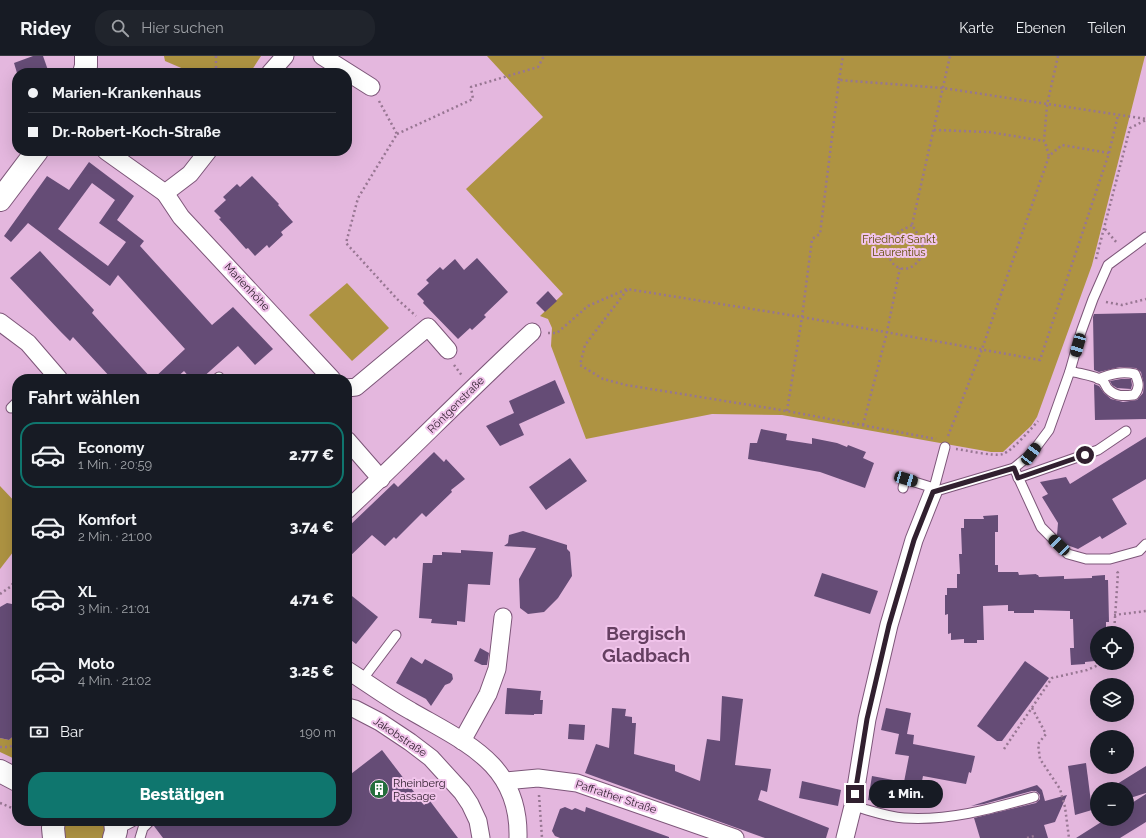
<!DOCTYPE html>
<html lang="de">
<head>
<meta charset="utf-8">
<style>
  :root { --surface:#171b24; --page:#20242c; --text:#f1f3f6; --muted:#9ea1a6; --line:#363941; --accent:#0f766e }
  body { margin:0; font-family:Raleway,sans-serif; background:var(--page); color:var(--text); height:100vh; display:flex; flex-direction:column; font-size:15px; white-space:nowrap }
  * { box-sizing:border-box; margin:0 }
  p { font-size:13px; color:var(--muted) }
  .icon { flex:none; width:22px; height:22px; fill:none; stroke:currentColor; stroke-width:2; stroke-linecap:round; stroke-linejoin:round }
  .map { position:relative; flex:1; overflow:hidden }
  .side { position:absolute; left:12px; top:318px; width:340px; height:452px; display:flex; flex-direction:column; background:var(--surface); border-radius:16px; box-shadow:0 4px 16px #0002 }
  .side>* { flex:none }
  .guide { position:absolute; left:12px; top:12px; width:340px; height:88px; border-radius:16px; box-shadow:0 4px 16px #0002; display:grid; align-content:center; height:88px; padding:0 16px; background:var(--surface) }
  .controls { position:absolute; left:1090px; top:570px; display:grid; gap:8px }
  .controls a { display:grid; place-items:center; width:44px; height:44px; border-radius:50%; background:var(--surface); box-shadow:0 4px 16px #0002; font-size:20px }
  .end { position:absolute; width:18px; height:18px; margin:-9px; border:5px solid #31202f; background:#fff; box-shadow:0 0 0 2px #fff }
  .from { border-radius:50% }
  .bubble { position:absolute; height:28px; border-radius:14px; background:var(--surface); box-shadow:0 4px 16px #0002; font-size:13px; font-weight:800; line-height:28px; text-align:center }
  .car { position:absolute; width:12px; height:24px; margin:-12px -6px; border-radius:5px; box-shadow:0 0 3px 1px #0007; background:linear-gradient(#222 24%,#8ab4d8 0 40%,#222 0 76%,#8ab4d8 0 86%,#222 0) }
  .guide b { display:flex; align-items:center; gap:14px; height:38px; font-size:15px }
  .guide b+b { border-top:1px solid var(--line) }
  .guide i { width:10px; height:10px; background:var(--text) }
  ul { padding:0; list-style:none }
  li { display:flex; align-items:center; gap:12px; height:66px; margin:0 8px 6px; padding:0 8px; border:2px solid transparent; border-radius:16px }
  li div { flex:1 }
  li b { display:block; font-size:15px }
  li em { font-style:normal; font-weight:800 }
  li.on { border-color:var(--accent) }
  li>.icon { width:36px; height:36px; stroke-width:1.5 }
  h2 { padding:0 16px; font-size:18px; line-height:48px }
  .pay { display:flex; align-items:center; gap:10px; height:44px; padding:0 16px; font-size:15px }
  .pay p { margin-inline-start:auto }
  .cta { display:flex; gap:8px; margin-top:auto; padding:8px 16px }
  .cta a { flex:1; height:46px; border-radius:16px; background:var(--accent); color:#fff; font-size:16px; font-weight:800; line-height:46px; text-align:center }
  header { display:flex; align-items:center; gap:24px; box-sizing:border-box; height:56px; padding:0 20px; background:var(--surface); border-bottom:1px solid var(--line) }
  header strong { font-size:19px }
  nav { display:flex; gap:22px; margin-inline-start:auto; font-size:14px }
  .search { width:280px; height:36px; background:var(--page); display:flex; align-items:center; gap:10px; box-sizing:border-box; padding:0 14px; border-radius:16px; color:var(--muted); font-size:15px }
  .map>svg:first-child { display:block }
</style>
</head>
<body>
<header>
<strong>Ridey</strong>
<div class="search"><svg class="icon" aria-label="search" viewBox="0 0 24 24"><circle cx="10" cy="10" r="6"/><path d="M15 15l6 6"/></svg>Hier suchen</div>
<nav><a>Karte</a><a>Ebenen</a><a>Teilen</a></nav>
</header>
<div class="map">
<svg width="1146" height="782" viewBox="0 0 1146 782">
  <rect width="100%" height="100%" fill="#e4b7de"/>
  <g fill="#ae9342">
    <path d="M164,0H261L250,17H193L165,5Z"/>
    <path d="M487,0H1145L1092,209L1037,361L1031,370L1003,396H991L782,359L712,358L586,383L551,290L552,272L548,263L540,260L563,238L466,133L543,61Z"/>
    <path d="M347,227L389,272L352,305L309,259Z"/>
    <path d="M0,430L17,448V491L0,513Z"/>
    <path d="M17,677V704L0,696V682L9,684Z"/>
    <path d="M64,765H104L105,776L103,782H65Z"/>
  </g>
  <g fill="#654c76" fill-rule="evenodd">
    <path d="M33,0H43L49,17H17L14,7Z"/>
    <path d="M89,106L134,140L117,164L144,185L140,190L212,269L233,251L273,293L255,309L238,290L201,323H191L184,315L175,323H153L185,293L118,219L110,230L28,167L11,186L4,180L47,120L69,134ZM92,127L115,144L99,167L126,186L108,210L58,173Z"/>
    <path d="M252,120L279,148L278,149L293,166L281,176L283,179L269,192L267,189L255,200L248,192L246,193L230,175L219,163L221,162L214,155L226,144L223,141L237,128L240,131Z"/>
    <path d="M40,195L94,254L92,257L152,323H112L73,281L70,285L60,275L10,222Z"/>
    <path d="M477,202L508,236L484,259L486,261L472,274L470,272L458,283L423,247L424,245L417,238L429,227L426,224L440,211L443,214L455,203L464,214Z"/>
    <path d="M548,235L557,245L545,256L536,247Z"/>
    <path d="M1146,257V363L1095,364L1094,328L1099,330L1104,337L1111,343L1123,346L1137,344L1143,337L1144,329L1141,316L1136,312L1120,311L1099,316L1094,314L1093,261L1094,258Z"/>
    <path d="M1121,323H1131L1132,329L1131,333L1117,332L1112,329L1110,325Z"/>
    <path d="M555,324L565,347L519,368L524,379L500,390L486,370L514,357L509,345Z"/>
    <path d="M761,373L787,378L786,384L812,388V382L837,387L847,391L848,389L866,396L863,402L874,407L865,432L820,416L748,403L750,387H757Z"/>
    <path d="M1146,381V423L1112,443L1127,468L1102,483L1100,480L1078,493L1067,489L1057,479L1058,467L1042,441L1048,438L1040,426L1066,421L1070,428Z"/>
    <path d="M434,396L444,406L446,403L465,423L451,434L452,436L426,461L422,457L396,483L394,481L385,490L372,479L347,503V472L394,427L398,431Z"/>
    <path d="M570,402L587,425L546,454L529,431Z"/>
    <path d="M998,459V476H995V509H998V516H1018L1019,519L1037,518L1036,519H1038L1039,521L1064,520V523L1092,522V520L1105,519V524H1108L1109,566H1106V577H1097V601H1095V605L1085,606V608L1071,609L1070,592H1074L1073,563H1070V555L1034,554V557H1014V555H1008V549L983,550L984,584H977V587H964V583L951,584V577L948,578V558L945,559V539H947V532H957V518H960L959,498H962L961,472H964V463H984L983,460Z"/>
    <path d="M523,475L567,489V493L570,496L572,520L558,542L544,556L528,558L520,552L519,523L536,492L504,490L508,487L509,479Z"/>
    <path d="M461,494L493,496L490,529L468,528L465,566L457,565V569L431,567L432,563L419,562L423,507H432L433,499H442V496L461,497Z"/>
    <path d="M822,517L878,535L870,558L814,540Z"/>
    <path d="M347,536L378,561L356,588L347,581Z"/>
    <path d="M7,547L17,549V677L9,684L0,682V551Z"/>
    <path d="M480,592L489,597L487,609H482L474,605Z"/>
    <path d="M411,601L422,608L425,603L452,618L453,623L450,627L445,629L431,650L426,643L396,627Z"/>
    <path d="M1025,605L1049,622L1002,685H997L977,670Z"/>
    <path d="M507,632L541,635L540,644H543L542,658H534V659L505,658Z"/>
    <path d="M722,640L743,643L735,709L771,713L767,736L761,734L758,744L829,772L826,782H765L585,717L596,688L609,692L612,652L626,653L625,660L632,661V667H636L634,698L675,709V715L700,725L707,683L720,685Z"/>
    <path d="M886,652L911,657L907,678L914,679L913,688L975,700L971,717L969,716L966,728L923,720L921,730L914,729L909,752L868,744L872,720L904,726L909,700L895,698L899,678L881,674Z"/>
    <path d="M569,668L585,669L584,684L568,683Z"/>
    <path d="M382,694L424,749L430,745L458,782H163L154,770L156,765H347V721Z"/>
    <path d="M1086,707L1092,754L1075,759L1068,710Z"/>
    <path d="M1146,710V737L1127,743V733H1109Z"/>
    <path d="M802,725L841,734L838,750L799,742Z"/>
    <path d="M1037,729L1042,734L1045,745L1067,739L1055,766L1044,769L1048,782H980L974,762L1036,747L1040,743V739L1036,735H1032L984,748L971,750Z"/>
    <path d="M1146,738V766L1120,782H1076L1106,763H1127V750Z"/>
    <path d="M565,751L572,754L575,752L585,756L586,751L669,781V782H560L555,780L552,775L560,753Z"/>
  </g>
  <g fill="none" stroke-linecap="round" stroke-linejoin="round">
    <defs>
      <g id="lane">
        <path d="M1070,315C1080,318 1095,319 1103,325C1105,327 1106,331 1108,333C1116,341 1124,340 1134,339C1140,332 1139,327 1135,318C1121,315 1111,318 1098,323"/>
        <path d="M217,323L219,321"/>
        <path d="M11,352L17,346"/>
        <path d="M1014,412L1041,471L1068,498L1086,503H1110L1139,495L1146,488"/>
        <path d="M1018,422L1098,394L1126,375"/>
        <path d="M903,432L905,423L934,432"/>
        <path d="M933,436L1014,412L1031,398L1049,374L1070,315L1081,276L1093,243L1108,209L1146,181"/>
        <path d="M933,436L945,391"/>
        <path d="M362,624L396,579"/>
        <path d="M853,750C869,754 887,761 904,762C949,765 991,753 1034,741"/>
        <path d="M117,774L134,765"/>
        <path d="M140,782L143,772L150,765"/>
      </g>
      <g id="street">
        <path d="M322,0L371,31"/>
        <path d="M270,17L285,0"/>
        <path d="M106,95L165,137L190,118L208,95"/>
        <path d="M165,137L181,161L332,323"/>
        <path d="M0,266L28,287L59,323"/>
        <path d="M347,332L356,331L428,271L448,294"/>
        <path d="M347,384L381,423"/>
        <path d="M347,454C409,396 469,334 532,276"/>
        <path d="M347,614C369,628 389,643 411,655C466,687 520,708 518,782"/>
        <path d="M347,651L355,653L380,666L410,686L431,702L462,736L470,748L478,765L481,782"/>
        <path d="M462,685L488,638L497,613L503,561"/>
        <path d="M505,725L538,722L577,727L735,782"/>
        <path d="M845,782L853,750L867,663L889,569L914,484L933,436"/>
      </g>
      <g id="secondary">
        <path d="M84,17L86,10V0"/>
        <path d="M0,144L37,95"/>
        <path d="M0,715L17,724"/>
        <path d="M54,765L53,772L54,782"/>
        <path d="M114,782L116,775L115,765"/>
      </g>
    </defs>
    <use href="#lane" stroke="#7d5679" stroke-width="11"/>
    <use href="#street" stroke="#7d5679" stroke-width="19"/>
    <use href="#secondary" stroke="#7d5679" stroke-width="24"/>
    <g stroke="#977692" stroke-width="2.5" stroke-dasharray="2 3" stroke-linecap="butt">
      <path d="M216,0V17"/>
      <path d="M839,24L843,0"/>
      <path d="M379,45L397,78L358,142L346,187L397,243L416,260"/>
      <path d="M934,74L989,76L1044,85"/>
      <path d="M397,78L473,43L471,31L538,11L544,0"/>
      <path d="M1109,97L1118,59"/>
      <path d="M912,169C905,173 898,175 894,181C886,191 887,208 900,212C905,214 911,212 914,209C930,197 921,183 912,169L950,0"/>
      <path d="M1105,173L1117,187"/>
      <path d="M1096,203L1130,72L1146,64"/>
      <path d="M627,234L585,289L580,309L603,323L626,329L787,355L936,383"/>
      <path d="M1106,246L1122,249L1146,243"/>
      <path d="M548,277H557L588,250L627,233L802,261L1040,304L1109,97L1062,89L1049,100L1045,86L1044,85L1047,49L1058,0"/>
      <path d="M454,309L463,321"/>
      <path d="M787,355L802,261L812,183L820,178L839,24L943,32L1146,63"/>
      <path d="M863,369L887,276L900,212"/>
      <path d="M948,380L982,293L1049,100"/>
      <path d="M956,393C966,394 994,401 1003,398C1013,394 1030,374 1038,365"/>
      <path d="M0,538L10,531L17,523"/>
      <path d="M1114,559L1146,555"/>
      <path d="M1114,577L1118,517L1116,514"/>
      <path d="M1032,652L1046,678L1038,688L1040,703L1060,733L1065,751L1069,782"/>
      <path d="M0,691H9L17,688"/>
      <path d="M1004,693L1052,622L1087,614L1103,607"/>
      <path d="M539,739L542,782"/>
      <path d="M0,747L17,754"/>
      <path d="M1027,782L1034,780L1035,782"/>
    </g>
    <use href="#lane" stroke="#fff" stroke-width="9"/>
    <use href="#street" stroke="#fff" stroke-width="17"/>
    <use href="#secondary" stroke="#fff" stroke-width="22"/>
  </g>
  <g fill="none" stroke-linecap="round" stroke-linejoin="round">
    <path stroke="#31202f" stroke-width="5" d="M855,738L867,663L889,569L914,484L933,436L1014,412L1018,422L1085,399"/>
  </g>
  <defs>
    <symbol id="building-disc" viewBox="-11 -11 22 22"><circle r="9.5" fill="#256e3c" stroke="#f1c4eb"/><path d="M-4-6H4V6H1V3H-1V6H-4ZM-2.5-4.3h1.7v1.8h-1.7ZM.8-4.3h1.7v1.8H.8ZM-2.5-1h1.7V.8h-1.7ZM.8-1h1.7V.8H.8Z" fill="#fff"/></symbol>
  </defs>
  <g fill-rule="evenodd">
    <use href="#building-disc" x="368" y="722" width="22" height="22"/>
  </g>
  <g text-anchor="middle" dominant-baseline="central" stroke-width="4" stroke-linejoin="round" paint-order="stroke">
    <g font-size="11" fill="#5f4a02" stroke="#f1c4eb">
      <text x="899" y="183">Friedhof Sankt<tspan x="899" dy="13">Laurentius</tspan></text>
    </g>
    <g font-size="11" fill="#31202f" stroke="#f1c4eb">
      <text transform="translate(247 231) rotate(47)">Marienhöhe</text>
      <text transform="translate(456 349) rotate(-45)">Röntgenstraße</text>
      <text transform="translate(400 681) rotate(34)">Jakobstraße</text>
      <text transform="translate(616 741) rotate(18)">Paffrather Straße</text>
    </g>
    <g font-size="11" fill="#31202f" stroke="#f1c4eb" text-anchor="start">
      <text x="393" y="727">Rheinberg<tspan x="393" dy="13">Passage</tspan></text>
    </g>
    <g font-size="19" font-weight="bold" fill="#653f61" stroke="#f1c4eb">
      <text x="646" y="577">Bergisch<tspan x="646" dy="22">Gladbach</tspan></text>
    </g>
  </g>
</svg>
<div class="controls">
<a><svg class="icon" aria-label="locate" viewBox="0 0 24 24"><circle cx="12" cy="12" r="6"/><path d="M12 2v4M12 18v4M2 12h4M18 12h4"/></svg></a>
<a><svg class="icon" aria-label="layers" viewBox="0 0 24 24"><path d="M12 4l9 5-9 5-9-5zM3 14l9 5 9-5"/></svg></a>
<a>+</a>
<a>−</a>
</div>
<i class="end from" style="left:1085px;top:399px"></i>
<i class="end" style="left:855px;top:738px"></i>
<div class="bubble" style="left:869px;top:724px;width:74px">1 Min.</div>
<i class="car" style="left:1078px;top:289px;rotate:196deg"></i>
<i class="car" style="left:1031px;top:398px;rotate:37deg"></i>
<i class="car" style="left:906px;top:423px;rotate:106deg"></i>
<i class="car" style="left:1059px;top:489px;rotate:314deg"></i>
<div class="guide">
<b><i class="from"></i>Marien-Krankenhaus</b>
<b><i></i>Dr.-Robert-Koch-Straße</b>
</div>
<section class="side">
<h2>Fahrt wählen</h2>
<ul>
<li class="on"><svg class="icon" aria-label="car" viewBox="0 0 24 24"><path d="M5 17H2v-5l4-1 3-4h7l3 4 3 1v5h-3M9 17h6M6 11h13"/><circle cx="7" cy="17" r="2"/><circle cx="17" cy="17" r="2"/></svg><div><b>Economy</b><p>1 Min. · 20:59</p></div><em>2.77 €</em></li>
<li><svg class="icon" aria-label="car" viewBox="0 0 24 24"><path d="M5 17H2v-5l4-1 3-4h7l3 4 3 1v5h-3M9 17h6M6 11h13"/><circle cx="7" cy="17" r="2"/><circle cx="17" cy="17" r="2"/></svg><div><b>Komfort</b><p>2 Min. · 21:00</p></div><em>3.74 €</em></li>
<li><svg class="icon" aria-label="car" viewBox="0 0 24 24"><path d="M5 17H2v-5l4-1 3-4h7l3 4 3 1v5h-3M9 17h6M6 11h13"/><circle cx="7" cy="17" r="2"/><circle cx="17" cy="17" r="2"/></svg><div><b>XL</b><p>3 Min. · 21:01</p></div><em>4.71 €</em></li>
<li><svg class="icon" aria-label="car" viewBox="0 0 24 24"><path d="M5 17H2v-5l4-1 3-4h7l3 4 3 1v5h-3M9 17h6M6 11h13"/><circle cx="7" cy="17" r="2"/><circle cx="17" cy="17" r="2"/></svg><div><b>Moto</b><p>4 Min. · 21:02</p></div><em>3.25 €</em></li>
</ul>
<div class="pay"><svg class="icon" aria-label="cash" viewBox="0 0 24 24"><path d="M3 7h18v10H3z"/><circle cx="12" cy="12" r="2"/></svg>Bar<p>190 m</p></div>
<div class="cta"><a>Bestätigen</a></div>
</section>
</div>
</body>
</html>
